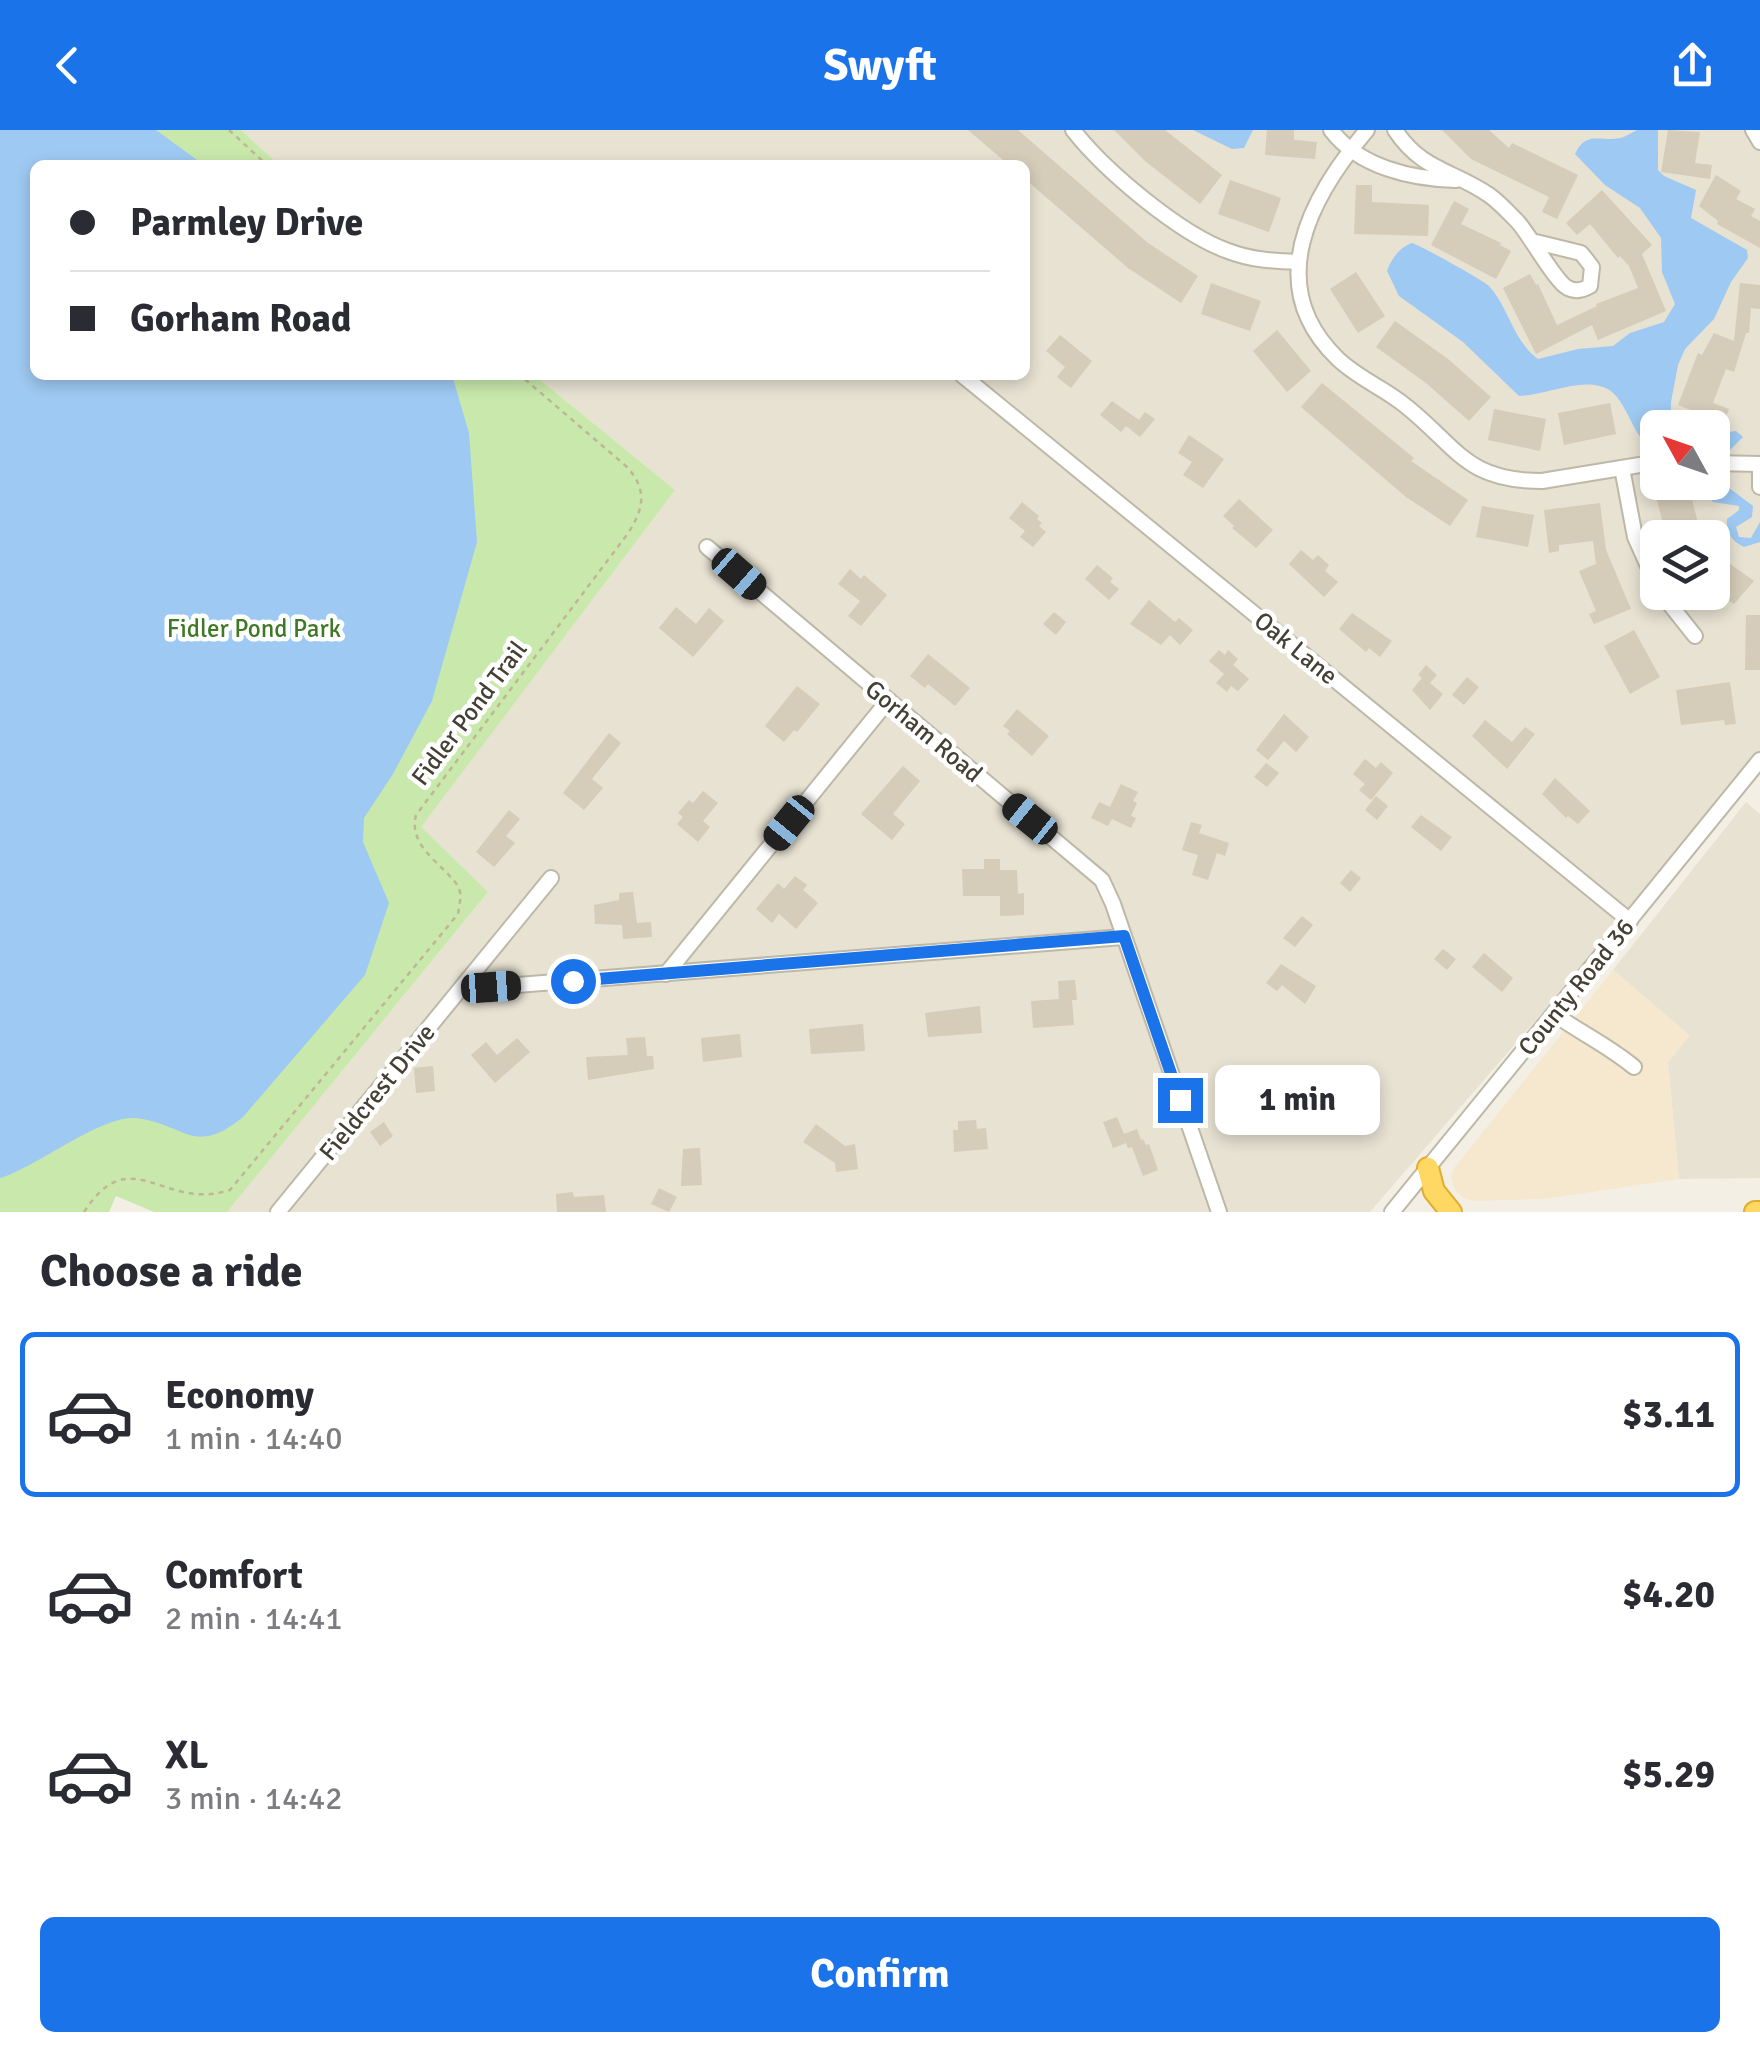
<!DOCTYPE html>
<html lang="en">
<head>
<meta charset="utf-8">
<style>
  :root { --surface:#fff; --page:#f7f7f7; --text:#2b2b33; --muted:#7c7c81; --line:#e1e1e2; --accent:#1a73e8 }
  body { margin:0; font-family:Signika,sans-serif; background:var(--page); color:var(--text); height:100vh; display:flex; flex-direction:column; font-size:38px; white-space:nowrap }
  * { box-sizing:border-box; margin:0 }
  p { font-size:32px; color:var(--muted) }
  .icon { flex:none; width:55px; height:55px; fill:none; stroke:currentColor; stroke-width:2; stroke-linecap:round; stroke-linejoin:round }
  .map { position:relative; height:1082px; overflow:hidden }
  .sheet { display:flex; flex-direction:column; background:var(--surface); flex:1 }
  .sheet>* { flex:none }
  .hud { position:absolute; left:30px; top:30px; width:1000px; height:220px; border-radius:15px; box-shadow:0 5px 15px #0003; display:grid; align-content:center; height:220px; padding:0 40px; background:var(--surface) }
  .needle { width:65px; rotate:310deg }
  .controls { position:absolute; left:1640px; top:280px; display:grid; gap:20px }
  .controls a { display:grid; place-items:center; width:90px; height:90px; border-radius:15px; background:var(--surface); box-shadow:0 5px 15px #0003; font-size:50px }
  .end { position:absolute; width:45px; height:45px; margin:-22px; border:12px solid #1a73e8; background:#fff; box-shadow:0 0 0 5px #fff }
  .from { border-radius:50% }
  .bubble { position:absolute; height:70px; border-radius:15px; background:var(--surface); box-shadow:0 5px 15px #0003; font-size:32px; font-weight:800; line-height:70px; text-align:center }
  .car { position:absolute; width:30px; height:60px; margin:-30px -15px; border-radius:12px; box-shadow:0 0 8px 2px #0007; background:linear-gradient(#222 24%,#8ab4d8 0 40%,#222 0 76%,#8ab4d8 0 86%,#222 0) }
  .hud b { display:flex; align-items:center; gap:35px; height:95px; font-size:38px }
  .hud b+b { border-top:2px solid var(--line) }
  .hud i { width:25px; height:25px; background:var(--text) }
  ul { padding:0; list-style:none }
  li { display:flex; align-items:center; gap:30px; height:165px; margin:0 20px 15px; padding:0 20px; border:5px solid transparent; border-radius:15px }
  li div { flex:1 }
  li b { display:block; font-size:38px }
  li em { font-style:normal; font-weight:800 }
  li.active { border-color:var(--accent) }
  li>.icon { width:90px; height:90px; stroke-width:1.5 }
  h2 { padding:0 40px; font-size:45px; line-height:120px }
  .button { display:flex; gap:20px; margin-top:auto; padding:20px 40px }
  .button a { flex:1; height:115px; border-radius:15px; background:var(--accent); color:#fff; font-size:40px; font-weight:800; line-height:115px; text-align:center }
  header { display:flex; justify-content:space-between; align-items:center; height:130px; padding:0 40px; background:var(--accent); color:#fff; font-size:45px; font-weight:800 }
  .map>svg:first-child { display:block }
</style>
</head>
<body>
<header><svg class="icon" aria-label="back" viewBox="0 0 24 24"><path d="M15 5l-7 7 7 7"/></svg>Swyft<svg class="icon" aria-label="share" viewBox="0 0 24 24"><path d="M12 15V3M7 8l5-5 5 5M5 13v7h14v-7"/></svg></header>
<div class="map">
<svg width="1760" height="1082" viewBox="0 0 1760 1082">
  <rect width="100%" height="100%" fill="#f3efe4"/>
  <g fill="#e7e2d2" fill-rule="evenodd">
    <path d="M241,0H1760V630L1370,1082H227L488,762L420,697L675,360L534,245H1025V35H279ZM1658,298H1712V352H1658ZM1658,408H1712V462H1658Z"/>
    <path d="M1746,672L1760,684V1048L1679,1049L1668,932L1689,905L1613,840Z"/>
  </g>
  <path fill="#f6e8ce" d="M1613,840L1690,905L1668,933L1679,1049L1544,1069L1475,1071L1463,1068L1454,1058L1451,1048L1454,1038Z"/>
  <path fill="#c8e9ab" d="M0,0H241L279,35H35V245H534L675,360L421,697L488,762L227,1082H154L116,1066L109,1082H0Z"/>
  <g fill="#9ec9f2">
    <path d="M0,0H156L204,35H35V245H452L469,303L477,412L432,571L393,644L364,688L363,712L389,773L365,845L243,987C193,1028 185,993 135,988C101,985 37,1037 0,1048Z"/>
    <path d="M1193,0H1253L1244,18L1232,19Z"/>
    <path d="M1637,0H1658V40L1664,46L1696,60L1691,88L1747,120L1748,128L1731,152L1714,189L1685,219L1678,235L1671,272V297L1658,298L1657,313L1641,308C1631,295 1625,273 1612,262C1589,243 1545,266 1519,266L1463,212L1399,166L1387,141C1391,129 1400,117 1412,113C1420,115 1484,151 1489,156C1509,178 1513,211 1538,229L1578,219L1613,216L1630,203L1664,192L1675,174L1662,142L1661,108L1640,78L1605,55L1575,24C1586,0 1600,12 1620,8C1623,8 1635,1 1637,0Z"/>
    <path d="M1713,298L1722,303L1736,301L1743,307L1730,320L1728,357L1753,376L1752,387L1736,397L1739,407L1751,408L1760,392V412L1744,417C1732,411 1726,404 1727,389L1739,380V376L1713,372L1710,368L1718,344L1720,315L1713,312Z"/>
  </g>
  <g fill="#d5ccb9">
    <path d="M968,0H1018L1148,113L1198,146L1181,173L1128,138L1025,49V35H1009Z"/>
    <path d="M1114,0H1165L1222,45L1200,74L1145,31Z"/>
    <path d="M1267,0H1294V10L1317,12L1315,29L1265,25Z"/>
    <path d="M1442,0H1489L1509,18L1512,13L1578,45L1557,89L1542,82L1549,67L1471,29Z"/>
    <path d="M1668,0L1700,2L1695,33L1712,35L1710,49L1661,42Z"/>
    <path d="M1716,45L1741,61L1736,69L1755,79L1751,86L1760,91V118L1717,94L1718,91L1699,76Z"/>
    <path d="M1230,50L1281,68L1269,102L1218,84Z"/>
    <path d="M1356,55H1372V72L1429,75L1428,106L1354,104Z"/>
    <path d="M1602,60L1652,115L1642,124L1666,181L1598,210L1592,195L1536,224L1503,158L1530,144L1536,155L1538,154L1557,195L1597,176L1596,174L1638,158L1629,136L1620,126L1618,128L1590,94L1577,105L1566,93Z"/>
    <path d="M1454,71L1469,79L1461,94L1501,113L1500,115L1511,121L1496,149L1431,115Z"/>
    <path d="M1356,142L1385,186L1358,203L1330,159Z"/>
    <path d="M1211,153L1261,171L1250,201L1201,184Z"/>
    <path d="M1740,153L1760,155V179L1751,178L1749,203H1746L1734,242L1726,239L1713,273L1729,279L1724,293L1678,275L1698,223L1702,225L1714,203L1734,211Z"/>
    <path d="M1395,191L1448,229L1491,267L1469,291L1426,253L1376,217Z"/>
    <path d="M1277,200L1311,241L1287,262L1253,221Z"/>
    <path d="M1060,205L1092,231L1071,258L1057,247L1065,237L1046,221Z"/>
    <path d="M1322,253L1414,328L1411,331L1468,370L1450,396L1406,367L1301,277Z"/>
    <path d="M1112,271L1139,290L1145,282L1155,289L1140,307L1126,296L1121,302L1100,285Z"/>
    <path d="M1610,273L1616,304L1564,315L1558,283Z"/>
    <path d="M1494,279L1546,289L1540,321L1488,310Z"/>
    <path d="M1189,305L1224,329L1203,358L1183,345L1192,332L1178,323Z"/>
    <path d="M1689,358L1702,408H1667L1656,367Z"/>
    <path d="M1239,369L1273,400L1256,418L1232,398L1234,396L1223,386Z"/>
    <path d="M1022,372L1039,386L1037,389L1042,393L1039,396L1046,402L1033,417L1020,407L1025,401L1009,388Z"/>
    <path d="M1600,373L1606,420L1631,479L1594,494L1589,484L1596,481L1579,441L1596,434L1593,411L1559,415V421L1549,423L1544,380Z"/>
    <path d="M1482,376L1534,385L1528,417L1476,407Z"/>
    <path d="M1301,420L1313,430L1318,425L1329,435L1325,441L1338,452L1324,467L1289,434Z"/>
    <path d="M1712,421L1754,451L1734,474L1712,460Z"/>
    <path d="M1097,435L1113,448L1110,452L1119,459L1109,470L1085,449Z"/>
    <path d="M850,439L861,449L864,445L887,465L861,496L848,486L860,471L838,454Z"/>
    <path d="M1149,470L1175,492L1179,488L1193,500L1180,515L1170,505L1161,515L1130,494Z"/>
    <path d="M676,477L696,494L709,478L724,491L693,527L659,498Z"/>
    <path d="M1054,482L1066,492L1056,505L1043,494Z"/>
    <path d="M1352,483L1392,511L1380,527L1369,518L1366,522L1339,499Z"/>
    <path d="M1746,485H1760V540H1745Z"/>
    <path d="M1634,500L1660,547L1630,564L1604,516Z"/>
    <path d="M1219,520L1225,525L1228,520L1238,529L1233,535L1249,549L1238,561L1231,556L1227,562L1216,553L1224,544L1209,531Z"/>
    <path d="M928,524L970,558L955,576L928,554L925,558L910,546Z"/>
    <path d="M1426,535L1437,545L1430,553L1443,564L1430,580L1412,560L1422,548L1418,545Z"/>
    <path d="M1467,547L1479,557L1464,575L1452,565Z"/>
    <path d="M1730,552L1736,594L1725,595L1724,590L1681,595L1676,560Z"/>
    <path d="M797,556L820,574L797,602L794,600L784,612L765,596Z"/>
    <path d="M1017,579L1049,606L1032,626L1007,604L1010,601L1003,596Z"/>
    <path d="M1284,584L1309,607L1296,622L1284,611L1268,630L1256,620Z"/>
    <path d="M1485,590L1512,612L1525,597L1535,604L1507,639L1472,606Z"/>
    <path d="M609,603L621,613L592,649L603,658L584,680L563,663Z"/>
    <path d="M1365,629L1376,638L1381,632L1393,643L1371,670L1359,660L1365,654L1353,644Z"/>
    <path d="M1266,633L1279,643L1267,657L1254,647Z"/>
    <path d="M903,636L920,651L893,684L905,694L892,710L861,684Z"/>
    <path d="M1555,648L1590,681L1578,694L1568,686L1566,688L1542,664Z"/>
    <path d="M1121,654L1138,662L1133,671L1137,673L1131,686L1136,688L1131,698L1112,689L1108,696L1091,688L1099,672L1110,677Z"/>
    <path d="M703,661L718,673L703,691L710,697L698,712L677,694L683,687L678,683L689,670L693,673Z"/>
    <path d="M1376,666L1388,676L1377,690L1365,680Z"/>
    <path d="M509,680L520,689L506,706L515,713L494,737L476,722Z"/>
    <path d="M1421,685L1452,707L1441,721L1411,697Z"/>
    <path d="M1191,692L1202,695L1199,703L1229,713L1225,726L1217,723L1208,750L1192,745L1198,725L1182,720Z"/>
    <path d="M984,729H1000V740H1017L1018,764L1024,763V785L1000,786V766H963L962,739H984Z"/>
    <path d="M1351,740L1361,748L1350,762L1340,753Z"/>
    <path d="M795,746L807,755L803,760L818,773L796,799L779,784L772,793L756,779L778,753L784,759Z"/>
    <path d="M633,762L637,793L651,792L652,807L623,809L622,795L595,794L594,775L619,770V763Z"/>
    <path d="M1302,786L1313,795L1295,817L1283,808Z"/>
    <path d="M1443,819L1456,829L1447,840L1434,829Z"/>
    <path d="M1484,823L1513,848L1502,862L1472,837Z"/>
    <path d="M1281,834L1316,856L1305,874L1282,855L1277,861L1266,853Z"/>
    <path d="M1075,850L1077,870H1072L1074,895L1033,898L1031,871L1059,869L1058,851Z"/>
    <path d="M980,876L982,903L928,907L925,883Z"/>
    <path d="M863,894L865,921L811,924L809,899Z"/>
    <path d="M740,904L742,927L703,932L701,908Z"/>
    <path d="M645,907L647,926H653L654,939L588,950L586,927L628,925L626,908Z"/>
    <path d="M517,908L530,922L495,953L471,925L486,912L497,925Z"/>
    <path d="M433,936L435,961L416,963L414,938Z"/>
    <path d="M1117,987L1124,1004L1137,999L1141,1010L1143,1009L1146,1015L1149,1014L1158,1040L1143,1046L1132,1017L1128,1018L1126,1013L1113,1018L1103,992Z"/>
    <path d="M976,990L977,999L986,998L988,1019L954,1022L953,1000H958V991Z"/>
    <path d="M384,992L393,1006L380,1016L370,1002Z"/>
    <path d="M816,994L845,1016L855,1014L858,1039L836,1042L835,1033L803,1012Z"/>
    <path d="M700,1018L702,1055L681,1056L683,1019Z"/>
    <path d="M659,1058L677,1067L669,1082L651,1074Z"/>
    <path d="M573,1062L574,1067L604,1065L606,1082H557L556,1064Z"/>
  </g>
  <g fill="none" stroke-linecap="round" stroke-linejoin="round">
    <defs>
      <g id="minor">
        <path d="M1073,0C1105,41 1180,104 1228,121C1251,130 1274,131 1298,132"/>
        <path d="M1331,0C1359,37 1411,49 1456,50"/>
        <path d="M1367,0C1311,66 1261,155 1338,229C1359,249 1386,259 1407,277C1458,318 1466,351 1542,351L1658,332"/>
        <path d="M1395,0C1422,41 1453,40 1489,65C1499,72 1508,82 1517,91C1530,105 1556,153 1568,158C1575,162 1583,160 1590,156L1592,137L1581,123L1536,112"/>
        <path d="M1753,0L1760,12"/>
        <path d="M962,245L1630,791"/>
        <path d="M1712,333L1760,334"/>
        <path d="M1760,336V357"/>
        <path d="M1622,338L1635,407L1658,458"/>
        <path d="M707,417L1102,750L1113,774L1219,1082"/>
        <path d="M1660,462L1695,506"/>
        <path d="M666,844L887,572"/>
        <path d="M491,857L1123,807"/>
        <path d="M1554,884C1581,903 1609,916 1634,937"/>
        <path d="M278,1082L551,748"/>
        <path d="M1392,1082L1760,630"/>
      </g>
      <g id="highway">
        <path d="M1428,1038L1434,1061L1451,1082"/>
        <path d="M1755,1082H1760"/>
      </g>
    </defs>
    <use href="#minor" stroke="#beb8a7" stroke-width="18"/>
    <use href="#highway" stroke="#e2ad2f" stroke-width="24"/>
    <g stroke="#c0b597" stroke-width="2.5" stroke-dasharray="5 5" stroke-linecap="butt">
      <path d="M229,0L267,35"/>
      <path d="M84,1082C131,1009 163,1082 230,1060L458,784L461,765L458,756C442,733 408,717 416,685L626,406C643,381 649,361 627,337L520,245"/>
    </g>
    <use href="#minor" stroke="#fff" stroke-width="14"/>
    <use href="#highway" stroke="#ffd763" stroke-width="20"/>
  </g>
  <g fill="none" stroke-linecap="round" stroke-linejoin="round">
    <path stroke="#1a73e8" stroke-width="12" d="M573,851L1124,806L1180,970"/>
  </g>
  <g text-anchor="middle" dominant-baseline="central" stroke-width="9" stroke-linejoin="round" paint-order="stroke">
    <g font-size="25" fill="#3f7826" stroke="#fff">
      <text x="254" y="498">Fidler Pond Park</text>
    </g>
    <g font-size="25" fill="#454034" stroke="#fff">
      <text transform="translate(1296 518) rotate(39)">Oak Lane</text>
      <text transform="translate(469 583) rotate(-53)">Fidler Pond Trail</text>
      <text transform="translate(924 601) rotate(40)">Gorham Road</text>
      <text transform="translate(1576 857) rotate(-51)">County Road 36</text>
      <text transform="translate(377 962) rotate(-51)">Fieldcrest Drive</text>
    </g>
  </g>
</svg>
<div class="controls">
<a><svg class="needle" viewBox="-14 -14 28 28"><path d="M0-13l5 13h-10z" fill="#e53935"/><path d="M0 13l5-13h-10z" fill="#7c7c81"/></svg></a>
<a><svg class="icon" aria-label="layers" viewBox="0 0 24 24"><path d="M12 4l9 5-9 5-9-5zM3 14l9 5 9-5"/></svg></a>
</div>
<i class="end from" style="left:573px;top:851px"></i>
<i class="end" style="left:1180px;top:970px"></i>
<div class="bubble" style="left:1215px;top:935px;width:165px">1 min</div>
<i class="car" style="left:739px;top:444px;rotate:131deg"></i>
<i class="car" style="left:1030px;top:689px;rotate:309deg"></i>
<i class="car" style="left:789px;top:693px;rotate:219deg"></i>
<i class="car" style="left:491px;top:857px;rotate:86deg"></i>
<div class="hud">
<b><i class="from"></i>Parmley Drive</b>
<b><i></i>Gorham Road</b>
</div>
</div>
<section class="sheet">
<h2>Choose a ride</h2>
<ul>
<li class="active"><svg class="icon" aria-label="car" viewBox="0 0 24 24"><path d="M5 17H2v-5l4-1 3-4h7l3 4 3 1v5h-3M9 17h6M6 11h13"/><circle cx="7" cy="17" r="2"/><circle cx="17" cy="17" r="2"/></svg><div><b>Economy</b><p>1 min · 14:40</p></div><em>$3.11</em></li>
<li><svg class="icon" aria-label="car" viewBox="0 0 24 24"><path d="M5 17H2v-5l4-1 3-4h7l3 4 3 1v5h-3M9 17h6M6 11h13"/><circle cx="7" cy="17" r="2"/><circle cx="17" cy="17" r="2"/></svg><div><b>Comfort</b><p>2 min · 14:41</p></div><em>$4.20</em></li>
<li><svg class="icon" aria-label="car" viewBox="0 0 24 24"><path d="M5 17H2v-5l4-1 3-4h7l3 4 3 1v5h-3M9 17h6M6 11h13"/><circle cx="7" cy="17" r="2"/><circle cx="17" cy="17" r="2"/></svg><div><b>XL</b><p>3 min · 14:42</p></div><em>$5.29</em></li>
</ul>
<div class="button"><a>Confirm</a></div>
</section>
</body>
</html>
